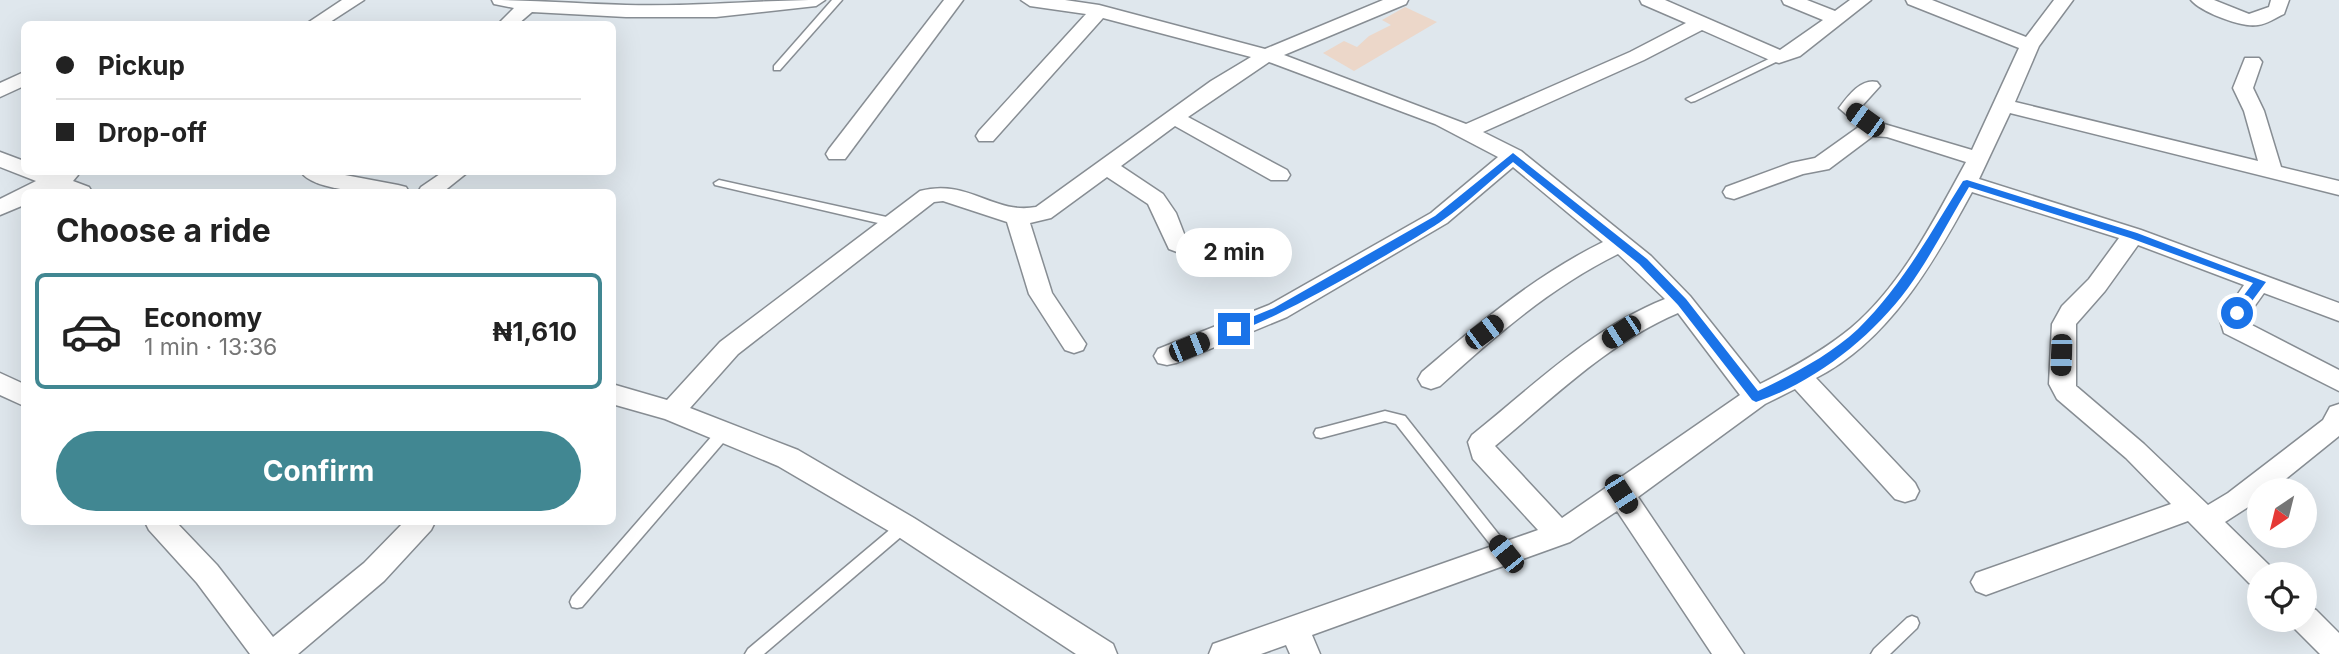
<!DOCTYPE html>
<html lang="en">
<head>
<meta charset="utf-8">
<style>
  :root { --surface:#fff; --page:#f2f2f2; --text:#222; --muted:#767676; --line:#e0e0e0; --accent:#418792 }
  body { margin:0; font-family:Inter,sans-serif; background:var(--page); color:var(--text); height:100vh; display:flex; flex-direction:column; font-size:26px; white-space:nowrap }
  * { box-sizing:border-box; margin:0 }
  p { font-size:23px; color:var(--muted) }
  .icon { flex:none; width:38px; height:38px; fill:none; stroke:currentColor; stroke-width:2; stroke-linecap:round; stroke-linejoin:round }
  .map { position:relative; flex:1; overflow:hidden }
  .side { position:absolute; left:21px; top:189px; width:595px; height:336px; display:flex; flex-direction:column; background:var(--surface); border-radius:10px; box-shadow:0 7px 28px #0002 }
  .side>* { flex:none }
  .top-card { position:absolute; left:21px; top:21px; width:595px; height:154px; border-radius:10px; box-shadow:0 7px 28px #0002; display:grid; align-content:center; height:154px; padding:0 35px; background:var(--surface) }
  .needle { width:46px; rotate:215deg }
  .tools { position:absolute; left:2247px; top:478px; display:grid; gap:14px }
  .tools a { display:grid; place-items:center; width:70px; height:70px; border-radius:50%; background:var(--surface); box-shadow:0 7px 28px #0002; font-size:35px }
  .end { position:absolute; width:32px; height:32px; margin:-16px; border:9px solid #1a73e8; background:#fff; box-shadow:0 0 0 4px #fff }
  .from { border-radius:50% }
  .bubble { position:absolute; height:49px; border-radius:24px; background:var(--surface); box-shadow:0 7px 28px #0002; font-size:23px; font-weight:700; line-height:49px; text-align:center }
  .car { position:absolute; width:21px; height:42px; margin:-21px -10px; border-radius:9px; box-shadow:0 0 5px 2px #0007; background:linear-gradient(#222 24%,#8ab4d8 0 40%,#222 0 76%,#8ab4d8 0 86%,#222 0) }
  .top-card b { display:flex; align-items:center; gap:24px; height:66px; font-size:26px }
  .top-card b+b { border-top:2px solid var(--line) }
  .top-card i { width:18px; height:18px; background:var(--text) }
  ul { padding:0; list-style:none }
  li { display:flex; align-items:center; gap:21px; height:116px; margin:0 14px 10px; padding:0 21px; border:4px solid transparent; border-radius:10px }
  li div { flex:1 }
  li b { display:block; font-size:26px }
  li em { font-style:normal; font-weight:700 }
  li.on { border-color:var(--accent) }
  li>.icon { width:63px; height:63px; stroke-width:1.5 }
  h2 { padding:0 35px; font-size:32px; line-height:84px }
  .button { display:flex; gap:14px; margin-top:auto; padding:14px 35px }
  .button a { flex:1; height:80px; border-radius:42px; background:var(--accent); color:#fff; font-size:28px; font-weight:700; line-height:80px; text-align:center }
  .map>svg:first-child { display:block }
</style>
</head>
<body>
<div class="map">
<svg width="2339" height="654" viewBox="0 0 2339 654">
  <rect width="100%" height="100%" fill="#dfe7ed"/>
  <path fill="#ecd7c9" d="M1405,7L1437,22L1354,71L1323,53L1344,41L1357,47L1369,36L1391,25L1382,20Z"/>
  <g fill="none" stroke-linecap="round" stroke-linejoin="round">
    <defs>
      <g id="lane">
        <path d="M832,0H842L780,70H774V66Z"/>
        <path d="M1779,54L1784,57L1782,59L1695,101L1691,102L1686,99Z"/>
        <path d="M719,180L891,218L897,222L891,226L715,185L714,183Z"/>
        <path d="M1385,411L1405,416L1511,550L1513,554L1511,558L1506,560L1501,558L1396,424L1385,421L1321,438L1316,437L1314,433L1316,429L1321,428Z"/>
        <path d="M724,427L729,428L731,432L729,436L582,607L577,608L572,607L570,602L572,597L719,428Z"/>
        <path d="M904,520L909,522L911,526L909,530L764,654H745L748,649L899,522Z"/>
        <path d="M1912,616L1917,618L1919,623L1917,628L1890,654H1871L1874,649L1907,618Z"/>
      </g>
      <g id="street">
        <path d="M342,0H364L327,24H306Z"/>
        <path d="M492,0C537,0 581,4 626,5C693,7 759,0 825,0L816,6L716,17H626L532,12L518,24H498L514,8L494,4Z"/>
        <path d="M944,0H963L845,159H829L826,154L829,149Z"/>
        <path d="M1021,0H1065L1099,5L1265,49L1383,0H1408L1406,4L1284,55L1466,124L1630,52L1686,23L1642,4L1640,0H1665L1780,50L1823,20L1784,4L1782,0H1807L1835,11L1850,0H1871L1800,56L1779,63L1772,61L1702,30L1644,60L1483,132L1521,151L1651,256L1690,296L1760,384C1792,368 1823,351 1851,328C1902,285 1934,220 1966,162L1887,137L1873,136L1829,169L1803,174L1734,199L1726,197L1723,192L1726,187L1791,163L1815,158L1860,126L1839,108C1848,96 1861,78 1877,82L1880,86L1861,107L1884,124L1972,150L2019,48L1908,4L1906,0H1932L2026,37L2054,0H2073L2039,46L2015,102L2258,161L2244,111L2233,88L2245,58H2259L2262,62L2253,88L2264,111L2281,167L2339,181V195L2010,113L1979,179L2141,230L2339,303V321L2264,293L2244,321L2339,370V391L2224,333L2220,320L2244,285L2138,245L2105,291L2076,324V386L2144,444L2208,505L2228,493L2323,420L2330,407L2339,404V436L2272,490H2259V500L2225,522L2269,565L2274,574H2259V586L2249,583L2188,521L1986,595L1976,591L1971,582L1976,573L2171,504L2126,458L2057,399L2049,384L2052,324L2062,306L2089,279L2119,238L1972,192C1934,262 1889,341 1816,378L1915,483L1919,491L1915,499L1905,502L1895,499L1795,389L1765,404L1638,497L1744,654H1712L1617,511L1570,542L1312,635L1320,654H1290L1286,645L1261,654H1209L1213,644L1538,530L1473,459L1468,442L1472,435C1533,386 1592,328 1665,299L1618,254C1551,287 1495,336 1440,386L1431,389L1422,386L1418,379L1422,372C1479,323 1536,275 1603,242L1513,167L1447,223L1287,317L1176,363L1167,365L1158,363L1154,356L1158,349L1269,305L1431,213L1498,157L1435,124L1269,62L1188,117L1287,170L1290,175L1287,180H1271L1175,126L1121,166L1163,194L1176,213L1188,244L1185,249L1177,252L1169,249L1148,204L1107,177L1051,218L1030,223L1052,293L1086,344L1083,350L1074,353L1065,350L1029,294L1007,222L943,201L934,202L738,354L690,408L798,450L914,518L1113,644L1117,654H1076L894,534L778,466L665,419L612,404V384L667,400L720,342L920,191C968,178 994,215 1036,207L1211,81L1251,57L1103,18L993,141H979L976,136L979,131L1086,14L1030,6ZM1678,313L1740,395L1562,518L1495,446C1552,399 1609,342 1678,313Z"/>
        <path d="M2191,0H2214L2249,14L2269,7L2271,0H2289L2284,14C2275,18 2267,24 2258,25C2242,28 2201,12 2191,0Z"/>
        <path d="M24,72V86L0,97V83Z"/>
        <path d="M0,152L24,161V172H76L78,175L73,181L89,187L92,192H62L56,190L50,192H24V205L0,215V199L36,181L0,167Z"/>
        <path d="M301,172H329L398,185L406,187L409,192C386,194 315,193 301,172Z"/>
        <path d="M443,172H468L443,192H418L421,187Z"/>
        <path d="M0,373L24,384V406L0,395Z"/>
        <path d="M145,522H176L217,565L273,637L364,563L404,522H435L431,530L384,581L298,654H250L197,583L149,530Z"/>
        <path d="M2305,606L2316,610L2339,633V654H2320L2294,628L2290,620H2305Z"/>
      </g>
    </defs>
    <use href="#lane" stroke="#878d93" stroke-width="3"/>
    <use href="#street" stroke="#878d93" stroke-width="3"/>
    <use href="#lane" fill="#fff" fill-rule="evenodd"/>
    <use href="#street" fill="#fff" fill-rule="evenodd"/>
  </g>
  <path fill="#1a73e8" d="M1513,153L1647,259L1686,299L1758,391C1793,374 1829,356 1858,329C1902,286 1931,232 1963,181L1967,180L2137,233L2266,282L2241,316H2233V310L2253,283L2130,238L1969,187C1949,220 1931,256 1908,288C1871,338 1815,382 1756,402L1752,400L1678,305L1639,264L1513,162C1490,181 1467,203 1443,220C1417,239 1251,335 1230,332V326L1274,308L1435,216Z"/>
</svg>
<div class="tools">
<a><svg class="needle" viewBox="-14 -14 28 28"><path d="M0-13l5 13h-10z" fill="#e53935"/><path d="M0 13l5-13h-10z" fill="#767676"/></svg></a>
<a><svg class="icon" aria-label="locate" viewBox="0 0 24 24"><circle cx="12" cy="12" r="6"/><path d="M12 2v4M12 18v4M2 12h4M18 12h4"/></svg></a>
</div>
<i class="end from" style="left:2237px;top:313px"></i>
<i class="end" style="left:1234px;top:329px"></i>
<div class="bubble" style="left:1176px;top:228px;width:116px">2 min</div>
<i class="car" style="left:1865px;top:120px;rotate:306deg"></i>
<i class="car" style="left:1484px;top:332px;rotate:53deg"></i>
<i class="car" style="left:1621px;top:332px;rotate:237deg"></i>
<i class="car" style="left:1189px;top:347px;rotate:68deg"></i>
<i class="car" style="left:2061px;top:355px;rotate:182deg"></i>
<i class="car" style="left:1621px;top:494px;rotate:147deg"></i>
<i class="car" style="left:1506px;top:554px;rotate:321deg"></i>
<div class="top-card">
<b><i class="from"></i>Pickup</b>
<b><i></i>Drop-off</b>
</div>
<section class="side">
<h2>Choose a ride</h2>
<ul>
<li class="on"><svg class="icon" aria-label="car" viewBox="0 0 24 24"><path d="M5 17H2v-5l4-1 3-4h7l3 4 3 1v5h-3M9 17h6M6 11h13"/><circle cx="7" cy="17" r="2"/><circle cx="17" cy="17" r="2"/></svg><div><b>Economy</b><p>1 min · 13:36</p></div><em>₦1,610</em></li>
</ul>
<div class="button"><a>Confirm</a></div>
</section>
</div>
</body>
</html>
